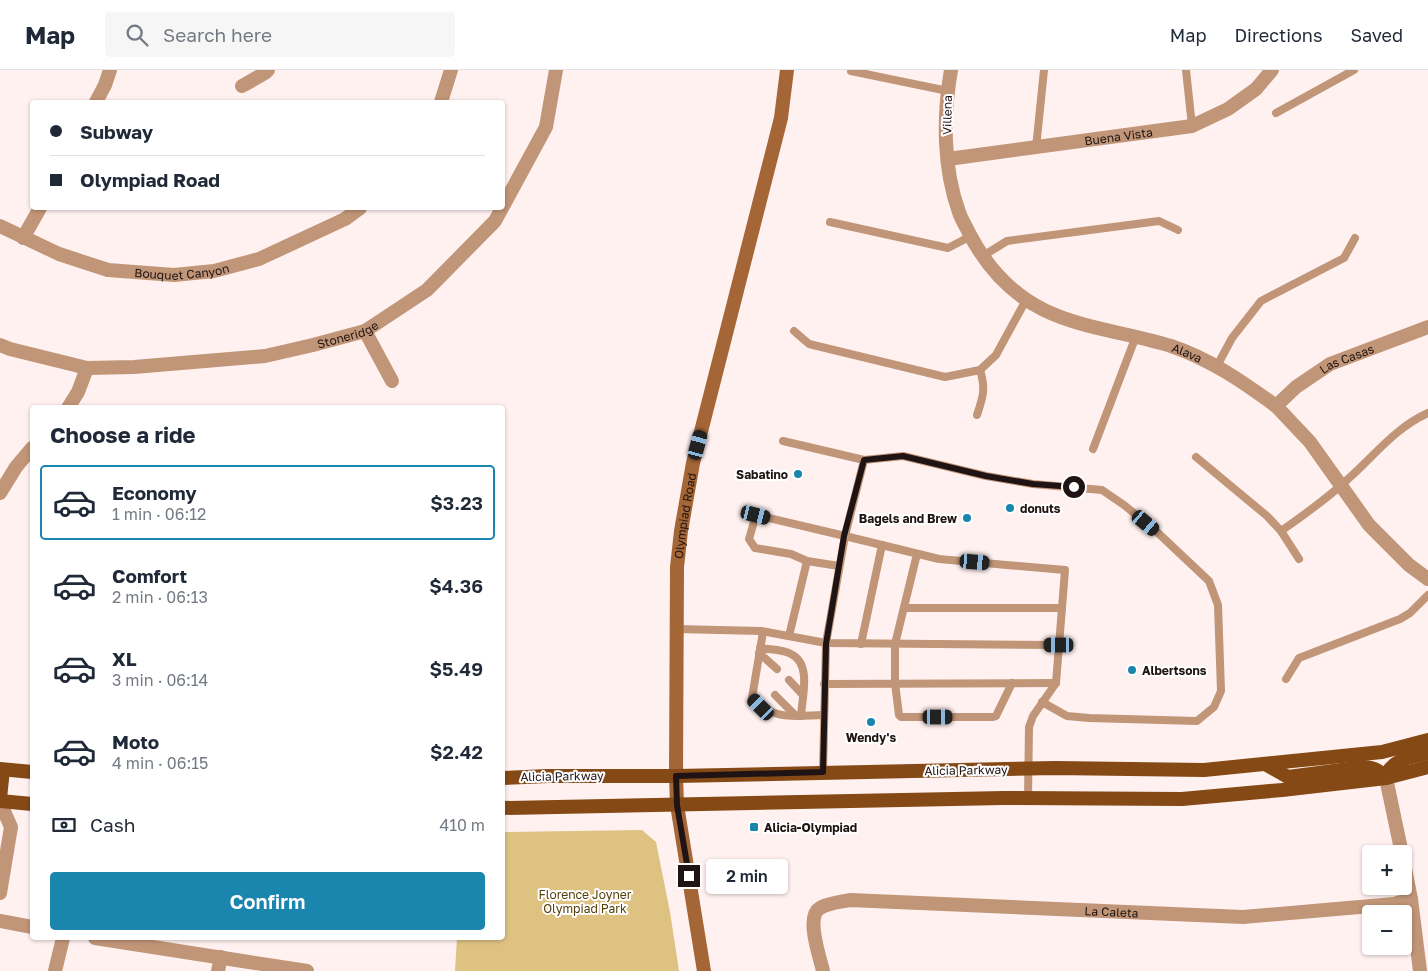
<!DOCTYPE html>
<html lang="en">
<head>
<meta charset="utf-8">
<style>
  :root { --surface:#fff; --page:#f6f6f7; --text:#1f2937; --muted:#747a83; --line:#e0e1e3; --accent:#1a85ad }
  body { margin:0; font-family:"Golos Text",sans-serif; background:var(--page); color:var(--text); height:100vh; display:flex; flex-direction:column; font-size:19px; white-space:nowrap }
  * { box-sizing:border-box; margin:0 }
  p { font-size:16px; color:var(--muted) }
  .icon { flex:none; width:28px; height:28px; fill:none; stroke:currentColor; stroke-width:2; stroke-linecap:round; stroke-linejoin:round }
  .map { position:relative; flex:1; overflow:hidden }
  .sheet { position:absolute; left:30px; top:335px; width:475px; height:535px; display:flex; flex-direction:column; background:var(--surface); border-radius:5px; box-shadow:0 1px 4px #0004 }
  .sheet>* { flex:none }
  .top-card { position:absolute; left:30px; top:30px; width:475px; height:110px; border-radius:5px; box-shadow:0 1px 4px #0004; display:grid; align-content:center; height:110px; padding:0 20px; background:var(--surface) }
  .buttons { position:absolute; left:1362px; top:775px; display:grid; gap:10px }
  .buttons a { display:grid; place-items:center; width:50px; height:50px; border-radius:5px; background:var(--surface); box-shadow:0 1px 4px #0004; font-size:25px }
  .end { position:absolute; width:22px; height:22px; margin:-11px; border:6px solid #1f1413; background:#fff; box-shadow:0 0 0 2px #fff }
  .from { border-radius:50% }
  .bubble { position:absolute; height:35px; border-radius:5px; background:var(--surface); box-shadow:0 1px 4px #0004; font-size:16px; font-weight:600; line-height:35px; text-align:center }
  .car { position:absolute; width:15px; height:30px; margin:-15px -8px; border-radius:6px; box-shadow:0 0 4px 1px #0007; background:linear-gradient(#222 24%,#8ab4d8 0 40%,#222 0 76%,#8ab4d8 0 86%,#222 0) }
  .top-card b { display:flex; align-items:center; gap:18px; height:48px; font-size:19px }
  .top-card b+b { border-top:1px solid var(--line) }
  .top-card i { width:12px; height:12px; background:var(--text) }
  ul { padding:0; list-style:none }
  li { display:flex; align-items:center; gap:15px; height:75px; margin:0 10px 8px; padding:0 10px; border:2px solid transparent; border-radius:5px }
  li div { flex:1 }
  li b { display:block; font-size:19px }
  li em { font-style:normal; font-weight:600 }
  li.on { border-color:var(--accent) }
  li>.icon { width:45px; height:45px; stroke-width:1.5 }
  h2 { padding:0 20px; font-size:22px; line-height:60px }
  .pay { display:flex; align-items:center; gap:12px; height:55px; padding:0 20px; font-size:19px }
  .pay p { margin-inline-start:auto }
  .action { display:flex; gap:10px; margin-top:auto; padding:10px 20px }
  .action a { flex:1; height:58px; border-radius:5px; background:var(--accent); color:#fff; font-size:20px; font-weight:600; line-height:58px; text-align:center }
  header { display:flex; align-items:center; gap:30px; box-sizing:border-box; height:70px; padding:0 25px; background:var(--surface); border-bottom:1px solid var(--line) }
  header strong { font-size:24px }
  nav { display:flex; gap:28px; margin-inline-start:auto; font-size:18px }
  .search { width:350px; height:45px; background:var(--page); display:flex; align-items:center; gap:12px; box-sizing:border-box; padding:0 18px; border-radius:5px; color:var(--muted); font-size:19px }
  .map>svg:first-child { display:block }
</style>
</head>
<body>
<header>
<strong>Map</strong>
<div class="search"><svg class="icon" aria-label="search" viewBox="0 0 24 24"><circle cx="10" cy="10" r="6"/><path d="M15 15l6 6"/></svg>Search here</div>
<nav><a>Map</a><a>Directions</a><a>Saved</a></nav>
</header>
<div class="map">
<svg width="1428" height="901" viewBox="0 0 1428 901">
  <rect width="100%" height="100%" fill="#fff1f0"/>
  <path fill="#dec281" d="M642,760L656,772L670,842L679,901H455L457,868H502L503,762Z"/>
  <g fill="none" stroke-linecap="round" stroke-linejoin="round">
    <g stroke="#c19577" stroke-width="8">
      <path d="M1186,0L1192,56"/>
      <path d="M851,1L948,21"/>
      <path d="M1276,43L1354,0"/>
      <path d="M1036,78L1044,0"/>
      <path d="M830,152L948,178L971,166"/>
      <path d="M983,186L1007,171L1159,151L1178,160"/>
      <path d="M794,261L809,274L945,307L980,300"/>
      <path d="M1217,296L1232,268L1261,231L1344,188L1355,168"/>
      <path d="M977,345C983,327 986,319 980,300L996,285L1026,230"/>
      <path d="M783,371L864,390"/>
      <path d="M1093,379L1136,266"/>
      <path d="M1196,387L1267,446L1281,461L1299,489"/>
      <path d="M1281,461C1304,445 1328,428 1348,409C1374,386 1396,357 1428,343"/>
      <path d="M917,484L895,574V613L899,645L901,647H993L996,646L1012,613"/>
      <path d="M807,491L839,496"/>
      <path d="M904,538H1062"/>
      <path d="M676,559L761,561L826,573L1059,575"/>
      <path d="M763,562L752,628C775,651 793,646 823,645"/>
      <path d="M789,566L807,491L791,484L755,478L749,469L756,445L845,466L864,390L903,386L986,406L1033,414L1102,420L1124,435L1157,462L1209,511L1218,535L1221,621L1214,637L1197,651L1089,648L1067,646L1042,632"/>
      <path d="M861,574L882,475"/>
      <path d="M760,578C770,580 782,579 791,584C812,594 802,627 801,646"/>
      <path d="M759,583L777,599"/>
      <path d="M1286,609L1299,588L1400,549L1410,543L1428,525"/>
      <path d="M789,610L802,624"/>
      <path d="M824,614L1056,613"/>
      <path d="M775,625L796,646"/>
      <path d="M823,702L826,573L845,466L939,489L1065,500L1056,613L1033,646L1029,657L1028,728"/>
    </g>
    <g stroke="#c19577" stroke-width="14">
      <path id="s1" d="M951,0C943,46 943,98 959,142C961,149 966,156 969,163C986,196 1010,223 1044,240C1083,259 1130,263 1171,276C1210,289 1243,312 1276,336L1296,317L1330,294L1428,257"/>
      <path d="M242,16L265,3L268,0"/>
      <path d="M96,32L105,15L110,0"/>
      <path d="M441,32L451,0"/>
      <path id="s2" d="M0,156L59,184L108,200L174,205L214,201L259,189L345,149L360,138"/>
      <path d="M23,168L40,138"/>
      <path d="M365,261L392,311"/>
      <path id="s3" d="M0,275L10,279L87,298L134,297L265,286L313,275L365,261L427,220L495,151L546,57L556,0"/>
      <path d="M68,338L78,322L87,298"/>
      <path d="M0,423L16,397L32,378"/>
      <path d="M1386,708L1402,784"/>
      <path d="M0,732L11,757L0,823"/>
      <path d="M1404,793L1411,829L1420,901"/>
      <path d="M0,851L32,857"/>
      <path d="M95,868L307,901"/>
      <path d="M55,901L63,868"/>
      <path d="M218,901L221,887"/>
      <path id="s4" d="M823,901C820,887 805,847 820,838C828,833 841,832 850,830L1243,847L1394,834L1411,829"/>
    </g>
    <g stroke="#c19577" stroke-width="14">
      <path id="s5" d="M948,89L1192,56L1228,39L1256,19L1272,0"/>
      <path d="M1276,336L1310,372L1369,455L1409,495L1428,509"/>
    </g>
    <path stroke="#a46636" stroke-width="14" id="s6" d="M704,901L677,735L676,706L677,497L681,461L693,393L781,48L787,0"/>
    <g stroke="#844915" stroke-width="14">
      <path d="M1265,694L1288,707L1364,697C1374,698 1379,700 1386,708"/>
      <path d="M0,699L32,702"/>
      <path d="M502,708L548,706H676L1055,698L1204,700L1382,682L1428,670"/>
      <path d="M1386,708C1390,689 1412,687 1428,683"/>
      <path d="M0,728L3,700"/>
      <path d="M0,731L32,734"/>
      <path d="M502,738L1004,728L1182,729L1282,720L1386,708L1428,697"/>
    </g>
  </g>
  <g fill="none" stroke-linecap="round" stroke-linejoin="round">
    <path stroke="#1f1413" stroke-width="6" d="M689,806L677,735L676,706L823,702L826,574L844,466L864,390L903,386L986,406L1033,414L1074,417"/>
  </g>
  <g fill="#1a85ad" stroke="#fff" stroke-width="2">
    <circle cx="798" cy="404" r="5"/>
    <circle cx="1010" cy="438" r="5"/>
    <circle cx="967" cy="448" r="5"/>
    <circle cx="1132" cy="600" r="5"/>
    <circle cx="871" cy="652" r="5"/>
    <rect x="749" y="752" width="10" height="10" rx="2.5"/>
  </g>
  <g text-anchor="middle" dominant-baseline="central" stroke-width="4" stroke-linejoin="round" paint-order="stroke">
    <g font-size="12" fill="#1f1413" stroke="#fff">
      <text transform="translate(947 45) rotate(-89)">Villena</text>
      <text stroke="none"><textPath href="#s5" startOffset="172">Buena Vista</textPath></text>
      <text stroke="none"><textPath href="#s2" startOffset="191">Bouquet Canyon</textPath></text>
      <text stroke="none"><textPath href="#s3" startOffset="354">Stoneridge</textPath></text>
      <text stroke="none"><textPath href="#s1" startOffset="426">Alava</textPath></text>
      <text stroke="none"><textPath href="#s1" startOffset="616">Las Casas</textPath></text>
      <text stroke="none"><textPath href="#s6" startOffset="458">Olympiad Road</textPath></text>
      <text transform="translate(966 700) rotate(-1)">Alicia Parkway</text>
      <text transform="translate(562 706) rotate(-1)">Alicia Parkway</text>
      <text stroke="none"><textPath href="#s4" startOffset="359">La Caleta</textPath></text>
    </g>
    <g font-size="12" font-weight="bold" fill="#1f1413" stroke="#fff" text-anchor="start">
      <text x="788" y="404" text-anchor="end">Sabatino</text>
      <text x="1020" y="438">donuts</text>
      <text x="957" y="448" text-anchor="end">Bagels and Brew</text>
      <text x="1142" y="600">Albertsons</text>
      <text x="871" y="667" text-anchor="middle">Wendy's</text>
      <text x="764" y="757">Alicia-Olympiad</text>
    </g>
    <g font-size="12" fill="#54400b" stroke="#fff">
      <text x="585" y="824">Florence Joyner<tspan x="585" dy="14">Olympiad Park</tspan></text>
    </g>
  </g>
</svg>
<div class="buttons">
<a>+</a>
<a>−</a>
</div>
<i class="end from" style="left:1074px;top:417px"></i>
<i class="end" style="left:689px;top:806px"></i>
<div class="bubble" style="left:706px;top:789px;width:82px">2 min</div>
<i class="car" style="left:698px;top:375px;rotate:15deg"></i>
<i class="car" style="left:756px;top:445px;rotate:104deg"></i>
<i class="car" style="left:1146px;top:453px;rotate:130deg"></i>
<i class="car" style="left:975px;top:492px;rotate:95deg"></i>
<i class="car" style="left:1059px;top:575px;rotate:270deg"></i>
<i class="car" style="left:761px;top:637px;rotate:315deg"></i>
<i class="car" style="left:938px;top:647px;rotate:90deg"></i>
<div class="top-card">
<b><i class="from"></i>Subway</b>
<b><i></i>Olympiad Road</b>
</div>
<section class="sheet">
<h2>Choose a ride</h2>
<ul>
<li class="on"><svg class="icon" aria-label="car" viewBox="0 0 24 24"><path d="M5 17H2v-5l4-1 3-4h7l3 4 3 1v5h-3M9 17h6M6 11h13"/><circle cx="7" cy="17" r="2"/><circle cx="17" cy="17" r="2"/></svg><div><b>Economy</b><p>1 min · 06:12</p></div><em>$3.23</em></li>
<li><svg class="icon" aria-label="car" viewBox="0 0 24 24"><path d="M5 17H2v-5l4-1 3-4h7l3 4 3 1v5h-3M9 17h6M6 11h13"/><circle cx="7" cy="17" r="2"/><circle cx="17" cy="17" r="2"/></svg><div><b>Comfort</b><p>2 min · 06:13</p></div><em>$4.36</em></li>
<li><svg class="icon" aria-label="car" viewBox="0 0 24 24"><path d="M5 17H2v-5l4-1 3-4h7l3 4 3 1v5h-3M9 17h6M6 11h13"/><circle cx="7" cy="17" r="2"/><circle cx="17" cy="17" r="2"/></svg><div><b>XL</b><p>3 min · 06:14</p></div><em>$5.49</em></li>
<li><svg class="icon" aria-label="car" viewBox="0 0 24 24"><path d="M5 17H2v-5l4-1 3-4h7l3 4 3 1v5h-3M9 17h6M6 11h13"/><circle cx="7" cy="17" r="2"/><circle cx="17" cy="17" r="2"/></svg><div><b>Moto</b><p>4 min · 06:15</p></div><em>$2.42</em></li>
</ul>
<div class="pay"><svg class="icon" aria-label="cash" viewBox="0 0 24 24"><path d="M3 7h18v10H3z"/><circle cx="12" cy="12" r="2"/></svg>Cash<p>410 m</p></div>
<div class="action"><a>Confirm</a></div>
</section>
</div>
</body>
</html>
